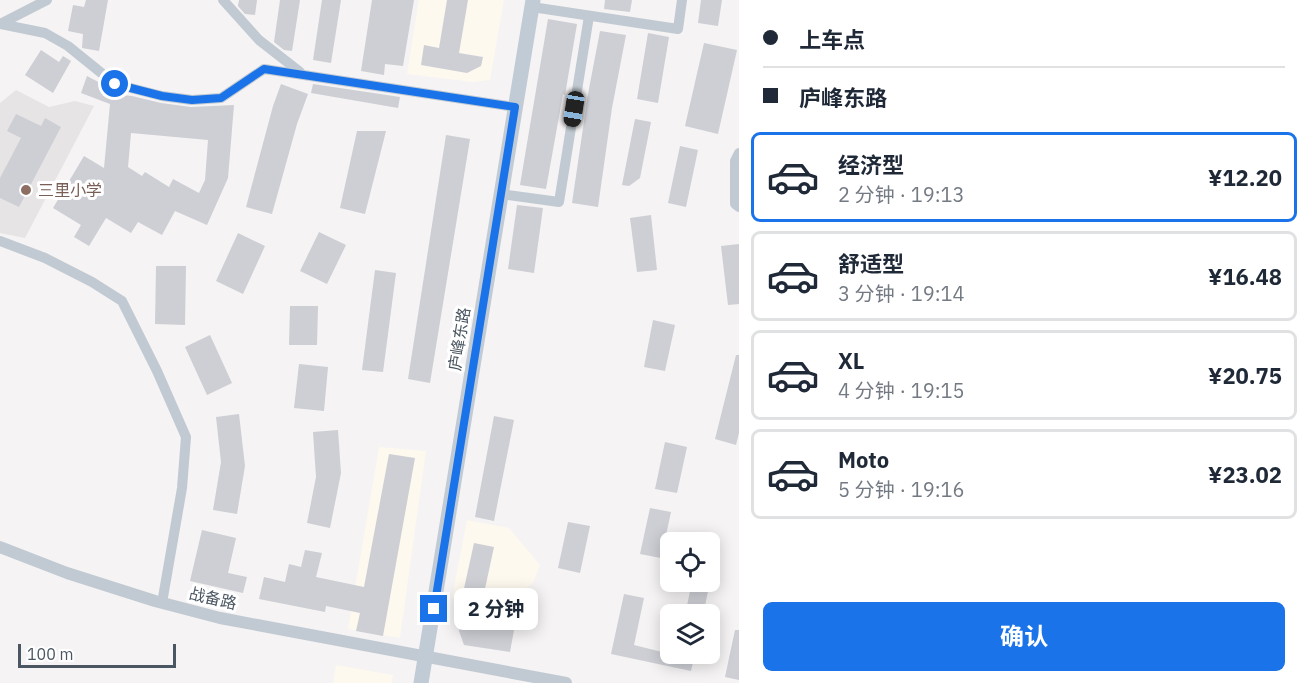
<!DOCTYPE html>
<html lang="zh">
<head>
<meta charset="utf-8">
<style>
  :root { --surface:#fff; --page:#f6f6f7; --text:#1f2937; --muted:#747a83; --line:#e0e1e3; --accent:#1a73e8 }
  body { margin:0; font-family:"IBM Plex Sans","Noto Sans SC",sans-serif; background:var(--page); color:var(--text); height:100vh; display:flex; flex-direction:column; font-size:22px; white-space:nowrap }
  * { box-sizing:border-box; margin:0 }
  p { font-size:20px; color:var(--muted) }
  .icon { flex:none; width:33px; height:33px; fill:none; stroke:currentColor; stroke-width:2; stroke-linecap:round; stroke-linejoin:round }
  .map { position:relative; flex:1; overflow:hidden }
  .panel { display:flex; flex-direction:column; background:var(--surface); width:570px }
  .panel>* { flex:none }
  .hud { display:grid; align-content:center; height:132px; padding:0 24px; background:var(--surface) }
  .tools { position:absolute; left:660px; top:532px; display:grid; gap:12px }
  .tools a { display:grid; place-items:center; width:60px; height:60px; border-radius:9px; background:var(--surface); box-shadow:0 3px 15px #0003; font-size:30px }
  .scale { position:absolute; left:18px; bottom:15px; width:158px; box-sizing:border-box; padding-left:6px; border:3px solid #4a5661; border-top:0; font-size:16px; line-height:21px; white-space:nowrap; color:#4a5661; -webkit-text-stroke:4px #fff; paint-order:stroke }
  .end { position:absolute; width:27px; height:27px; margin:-14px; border:8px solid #1a73e8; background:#fff; box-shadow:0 0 0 3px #fff }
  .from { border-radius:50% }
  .bubble { position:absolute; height:42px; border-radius:9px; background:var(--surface); box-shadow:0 3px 15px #0003; font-size:20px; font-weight:700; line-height:42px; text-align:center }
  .car { position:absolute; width:18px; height:36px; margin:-18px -9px; border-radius:8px; box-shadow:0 0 4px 2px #0007; background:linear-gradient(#222 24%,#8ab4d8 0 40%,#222 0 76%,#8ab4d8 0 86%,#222 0) }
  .hud b { display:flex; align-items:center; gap:21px; height:57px; font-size:22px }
  .hud b+b { border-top:2px solid var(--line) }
  .hud i { width:15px; height:15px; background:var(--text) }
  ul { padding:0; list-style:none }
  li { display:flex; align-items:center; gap:18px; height:90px; margin:0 12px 9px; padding:0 12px; border:3px solid var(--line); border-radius:9px }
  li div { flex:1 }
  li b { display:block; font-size:22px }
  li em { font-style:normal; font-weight:700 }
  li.current { border-color:var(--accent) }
  li>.icon { width:54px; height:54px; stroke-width:1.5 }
  .cta { display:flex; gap:12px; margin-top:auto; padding:12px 24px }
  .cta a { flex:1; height:69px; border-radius:9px; background:var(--accent); color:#fff; font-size:24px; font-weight:700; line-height:69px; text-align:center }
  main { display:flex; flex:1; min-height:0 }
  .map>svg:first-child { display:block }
</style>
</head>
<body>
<main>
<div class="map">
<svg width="739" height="683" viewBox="0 0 739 683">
  <rect width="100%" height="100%" fill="#f5f3f3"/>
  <g fill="#fdf9ef">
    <path d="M419,0H504L490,80L473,82L407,74Z"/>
    <path d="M379,447L426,451L400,638L348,629Z"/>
    <path d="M467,520L509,528L540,565L533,583L495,609L452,597Z"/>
    <path d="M336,665L393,675L392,683H333Z"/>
  </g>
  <path fill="#e6e4e5" d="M16,90L49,107L75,101L94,106L25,238L0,233V103Z"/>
  <g fill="#cdcfd5" fill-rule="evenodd">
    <path d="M86,0H108L99,51L82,48L83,34L68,31L73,5L84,7Z"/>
    <path d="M239,0H257L255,15L245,14L238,6Z"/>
    <path d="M280,0H300L292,51L284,50L274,42Z"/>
    <path d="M322,0H341L331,63L313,60Z"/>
    <path d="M372,0H414L403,66L385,64L384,75L361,71Z"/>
    <path d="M447,0H468L459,53L483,57L481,66L467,73L421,65L424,45L439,48Z"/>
    <path d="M605,0H632L630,12L604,9Z"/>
    <path d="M701,0H722L718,26L698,23Z"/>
    <path d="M548,19L577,24L565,95L563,94L546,189L520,185Z"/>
    <path d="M600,31L626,35L612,108L598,207L572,203L588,94Z"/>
    <path d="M648,33L669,37L658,103L637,99Z"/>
    <path d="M704,43L737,50L718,134L685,126Z"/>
    <path d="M41,50L59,62L63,56L71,61L53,93L25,75Z"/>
    <path d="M87,76L104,85L101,93L132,96L161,103L191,107L234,105L228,178L207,225L175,211L162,235L138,222L131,233L106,218L89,246L74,237L81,225L53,208L84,156L104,168L110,104L81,93ZM131,133L208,140L205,180L199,193L173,179L169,187L145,172L142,176L128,167Z"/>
    <path d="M281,84L308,94L297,124L272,214L246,207L273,106Z"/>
    <path d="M313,84L400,97L398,108L311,93Z"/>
    <path d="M16,114L41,126L45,118L61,127L19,207L0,198V178L21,138L7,131Z"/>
    <path d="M635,119L651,122L640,178L629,186L622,185Z"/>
    <path d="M357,131H386L365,214L340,208Z"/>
    <path d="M446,135L470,139L430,383L408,379Z"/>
    <path d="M680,146L698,150L686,207L668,203Z"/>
    <path d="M517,205L543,208L534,273L508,269Z"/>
    <path d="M651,215L657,270L637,272L630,218Z"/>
    <path d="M319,232L346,245L327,284L300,271Z"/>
    <path d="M238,233L265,246L243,294L216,281Z"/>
    <path d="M739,244V304L728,305L721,246Z"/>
    <path d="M156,266H186L185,325L155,324Z"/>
    <path d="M375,270L396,273L383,372L362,370Z"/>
    <path d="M290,306H318L317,345H289Z"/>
    <path d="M653,320L675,325L665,371L644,367Z"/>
    <path d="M210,335L232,383L207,395L185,347Z"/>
    <path d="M736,355H739V433L736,445L715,439Z"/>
    <path d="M299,364L328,367L324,411L294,408Z"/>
    <path d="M239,414L245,466L237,514L213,510L221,462L216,417Z"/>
    <path d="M494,416L514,420L494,521L475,517Z"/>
    <path d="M338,430L341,473L330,528L307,523L316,477L313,432Z"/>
    <path d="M665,442L687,447L677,493L655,489Z"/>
    <path d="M389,454L415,458L383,636L356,631L360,613L326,606L325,612L259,599L264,577L285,582L289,564L301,567L305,550L322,553L316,577L364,587Z"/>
    <path d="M650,508L671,512L661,558L640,554Z"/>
    <path d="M568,522L590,526L580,573L558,568Z"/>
    <path d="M202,530L236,538L228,573L247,577L243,593L190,581Z"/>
    <path d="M474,543L494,547L483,598L463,593Z"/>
    <path d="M692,582H710L703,615H685Z"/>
    <path d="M624,594L644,598L634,645L670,654H695L691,671L611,654Z"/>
    <path d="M464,611L484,617L482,627L514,630L510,652L464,645L459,631Z"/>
    <path d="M735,630H739V680L725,677Z"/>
  </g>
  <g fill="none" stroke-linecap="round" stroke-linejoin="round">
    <g stroke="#c1cad2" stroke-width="10">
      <path d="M223,0L259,40L300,72"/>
      <path d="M532,7L678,29L682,0"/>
      <path d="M0,24L45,33L68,46L115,84L162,96L192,100L221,98L264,69L515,107"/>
      <path d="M0,24L47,0"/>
      <path d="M739,153L735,161V204L739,207"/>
      <path d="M501,194L559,202L589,16"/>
      <path d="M0,241L45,258L92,282L122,301L157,371L186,437L182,488L162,603"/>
    </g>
    <path stroke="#c1cad2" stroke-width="12" d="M0,547L67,573L155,601L220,618L566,683"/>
    <path stroke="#c1cbd6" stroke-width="15" d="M421,683L533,0"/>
  </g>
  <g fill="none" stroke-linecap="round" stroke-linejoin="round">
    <path stroke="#1a73e8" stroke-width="8" d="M115,84L162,96L192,100L221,98L264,69L515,107L434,609"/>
  </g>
  <circle fill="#8d6e63" stroke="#fff" stroke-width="2" cx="26" cy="190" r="6"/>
  <g text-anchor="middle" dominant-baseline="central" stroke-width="6" stroke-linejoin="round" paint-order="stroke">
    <g font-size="16" fill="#785e54" stroke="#fff" text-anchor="start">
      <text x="38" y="190">三里小学</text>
    </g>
    <g font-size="16" fill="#4a5661" stroke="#fff">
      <text transform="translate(459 339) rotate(-81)">庐峰东路</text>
      <text transform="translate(213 598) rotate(13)">战备路</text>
    </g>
  </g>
</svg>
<div class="tools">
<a><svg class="icon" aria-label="locate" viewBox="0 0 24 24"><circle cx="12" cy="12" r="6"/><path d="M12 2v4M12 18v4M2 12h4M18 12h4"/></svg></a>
<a><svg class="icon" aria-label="layers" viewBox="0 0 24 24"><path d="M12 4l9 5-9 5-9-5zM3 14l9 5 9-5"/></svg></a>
</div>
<div class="scale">100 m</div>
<i class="end from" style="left:115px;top:84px"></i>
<i class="end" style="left:434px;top:609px"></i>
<div class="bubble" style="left:454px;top:588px;width:84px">2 分钟</div>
<i class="car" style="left:574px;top:109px;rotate:189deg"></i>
</div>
<section class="panel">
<div class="hud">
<b><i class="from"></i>上车点</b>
<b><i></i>庐峰东路</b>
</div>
<ul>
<li class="current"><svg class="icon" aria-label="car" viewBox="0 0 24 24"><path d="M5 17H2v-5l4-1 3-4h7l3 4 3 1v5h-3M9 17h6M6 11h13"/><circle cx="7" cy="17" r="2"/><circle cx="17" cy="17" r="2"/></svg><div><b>经济型</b><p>2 分钟 · 19:13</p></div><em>¥12.20</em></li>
<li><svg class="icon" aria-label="car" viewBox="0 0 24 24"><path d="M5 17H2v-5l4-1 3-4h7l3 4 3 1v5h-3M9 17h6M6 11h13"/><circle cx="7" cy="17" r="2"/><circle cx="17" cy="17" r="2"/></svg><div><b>舒适型</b><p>3 分钟 · 19:14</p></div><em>¥16.48</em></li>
<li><svg class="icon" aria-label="car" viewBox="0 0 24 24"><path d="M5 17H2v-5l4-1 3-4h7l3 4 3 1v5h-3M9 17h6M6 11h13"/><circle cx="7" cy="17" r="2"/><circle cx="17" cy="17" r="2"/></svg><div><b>XL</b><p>4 分钟 · 19:15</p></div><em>¥20.75</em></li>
<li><svg class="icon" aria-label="car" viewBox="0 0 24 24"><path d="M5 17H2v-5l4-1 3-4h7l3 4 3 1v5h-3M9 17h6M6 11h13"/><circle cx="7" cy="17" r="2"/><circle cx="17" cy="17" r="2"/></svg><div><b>Moto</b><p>5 分钟 · 19:16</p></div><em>¥23.02</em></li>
</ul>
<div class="cta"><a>确认</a></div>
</section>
</main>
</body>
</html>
